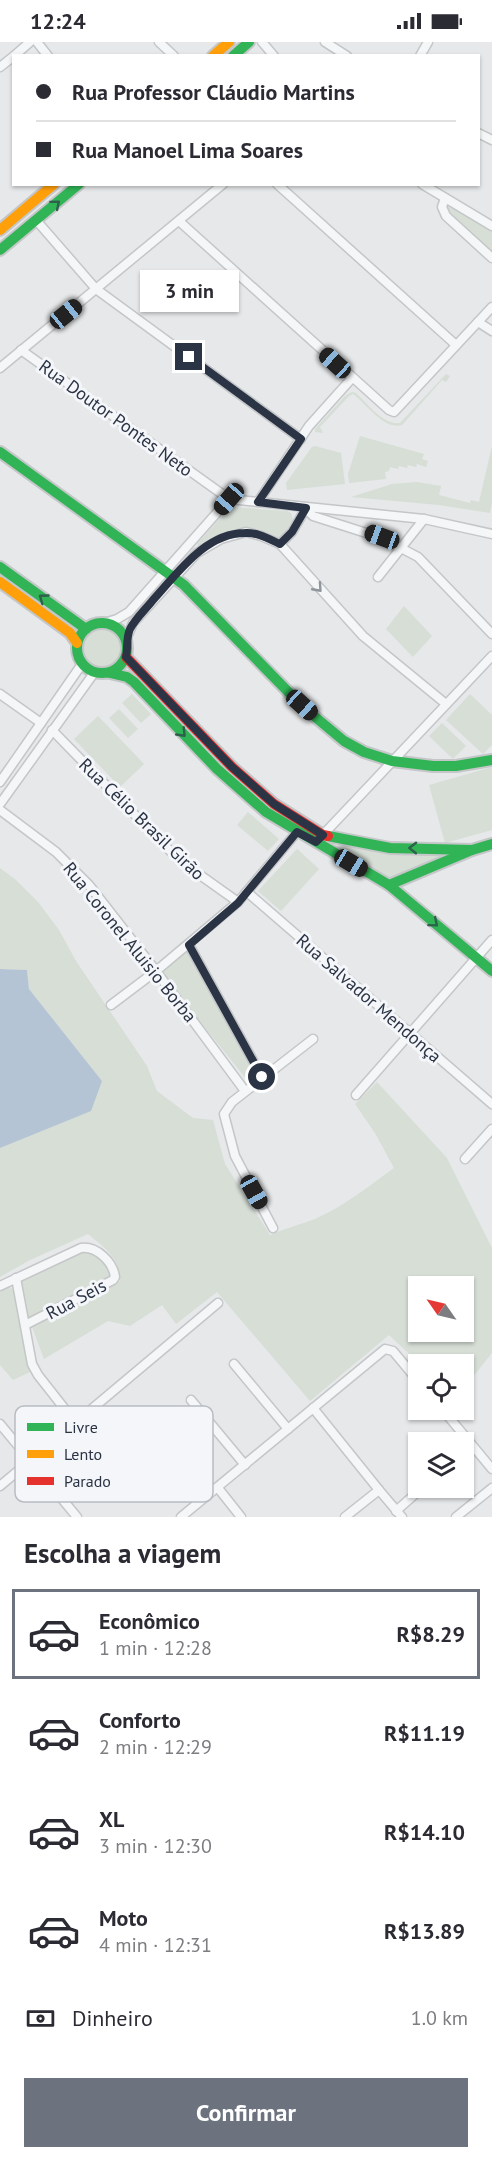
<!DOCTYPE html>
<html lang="pt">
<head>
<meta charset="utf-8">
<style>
  :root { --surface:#fff; --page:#f2f2f3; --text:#2b2b33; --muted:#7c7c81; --line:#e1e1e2; --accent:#6c737f }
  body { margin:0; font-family:"PT Sans",sans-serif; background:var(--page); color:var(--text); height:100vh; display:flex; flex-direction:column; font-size:22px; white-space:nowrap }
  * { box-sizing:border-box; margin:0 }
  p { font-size:20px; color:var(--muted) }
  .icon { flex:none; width:33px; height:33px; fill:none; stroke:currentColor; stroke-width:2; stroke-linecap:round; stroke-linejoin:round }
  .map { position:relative; height:1475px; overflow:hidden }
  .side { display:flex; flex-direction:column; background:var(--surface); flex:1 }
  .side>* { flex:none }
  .top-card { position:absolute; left:12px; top:12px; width:468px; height:132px; border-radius:0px; box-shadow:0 2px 4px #0004; display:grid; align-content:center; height:132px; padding:0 24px; background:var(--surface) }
  .needle { width:39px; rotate:304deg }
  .tools { position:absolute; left:408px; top:1234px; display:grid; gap:12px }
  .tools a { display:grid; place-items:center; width:66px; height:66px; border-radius:0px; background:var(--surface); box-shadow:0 2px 4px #0004; font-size:30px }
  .end { position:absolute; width:27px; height:27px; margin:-14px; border:8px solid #2b3445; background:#fff; box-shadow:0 0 0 3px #fff }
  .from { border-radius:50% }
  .bubble { position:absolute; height:42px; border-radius:0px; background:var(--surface); box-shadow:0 2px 4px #0004; font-size:20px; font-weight:700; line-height:42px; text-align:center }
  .car { position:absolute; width:18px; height:36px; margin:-18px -9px; border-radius:8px; box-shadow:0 0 4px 2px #0007; background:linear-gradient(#222 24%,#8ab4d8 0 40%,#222 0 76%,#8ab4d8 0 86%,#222 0) }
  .top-card b { display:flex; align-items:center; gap:21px; height:57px; font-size:22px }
  .top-card b+b { border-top:2px solid var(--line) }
  .top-card i { width:15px; height:15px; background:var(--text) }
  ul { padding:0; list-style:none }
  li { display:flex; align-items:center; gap:18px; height:90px; margin:0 12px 9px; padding:0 12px; border:3px solid transparent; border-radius:0px }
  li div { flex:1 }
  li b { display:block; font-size:22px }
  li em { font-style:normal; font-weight:700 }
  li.selected { border-color:var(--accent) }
  li>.icon { width:54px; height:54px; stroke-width:1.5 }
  h2 { padding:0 24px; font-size:27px; line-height:72px }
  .pay { display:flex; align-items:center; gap:15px; height:66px; padding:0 24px; font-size:22px }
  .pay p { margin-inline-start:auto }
  .primary-button { display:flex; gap:12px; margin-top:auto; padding:12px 24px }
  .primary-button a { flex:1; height:69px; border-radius:0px; background:var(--accent); color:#fff; font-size:24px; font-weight:700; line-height:69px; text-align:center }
  .status { display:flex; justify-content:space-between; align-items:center; height:42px; padding:0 30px; background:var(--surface); direction:ltr }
  .status svg { height:16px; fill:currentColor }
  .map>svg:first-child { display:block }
</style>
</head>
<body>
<div class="status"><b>12:24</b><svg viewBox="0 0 49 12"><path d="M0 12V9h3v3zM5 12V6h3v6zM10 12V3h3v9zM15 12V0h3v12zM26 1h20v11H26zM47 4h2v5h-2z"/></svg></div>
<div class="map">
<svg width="492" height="1475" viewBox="0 0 492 1475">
  <rect width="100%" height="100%" fill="#e6e8ea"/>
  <g fill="#d6ded6" fill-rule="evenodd">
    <path d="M450,161L492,187V211L447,167Z"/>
    <path d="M446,332L450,334L446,340L442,338L402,383C383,388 367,362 353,352L349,354L320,385L323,391L315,390V387L346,353L352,350L356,351C367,361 384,384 400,381Z"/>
    <path d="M360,394L424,412L422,417L428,419L426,425L417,422L416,425L408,423L407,426L399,424L398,427L390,425L389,429L385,430L386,437L349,441L348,432Z"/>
    <path d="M315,404L341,411L345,442L287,448L286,441L312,405Z"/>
    <path d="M492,404V460L490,471L439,463L351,455L392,442L417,440L441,444L439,453L470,461L471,458L479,460Z"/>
    <path d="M230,465L287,469L291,471L293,478L280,496C269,495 259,487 248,487C228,486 215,499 198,504L197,502Z"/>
    <path d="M404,564L432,594L413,615L386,587Z"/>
    <circle cx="102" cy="607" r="20"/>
    <path d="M132,652L151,672L141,681L122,661Z"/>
    <path d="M470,652L492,673V703L483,712L446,678Z"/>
    <path d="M119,667L138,687L128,696L109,676Z"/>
    <path d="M98,674L144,722L120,745L74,697Z"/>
    <path d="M442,681L466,704L453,717L429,694Z"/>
    <path d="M492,725V788L445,801L429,743Z"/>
    <path d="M248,770L279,797L268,809L237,783Z"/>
    <path d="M337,803L394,811L449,813L390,836L337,806Z"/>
    <path d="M297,807L319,827L281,869L258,849Z"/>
    <path d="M0,826L16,838L38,860L59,888L76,919L147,1024L157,1049L193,1076L213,1078L225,1122L270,1193C285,1186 300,1183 315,1177C343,1165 369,1144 394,1126L375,1091L355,1062L377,1040L447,1116L492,1206V1311L464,1346V1323H421L389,1293L310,1359L217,1250L176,1282L162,1263L130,1284L108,1279L44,1317L32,1285L120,1239C121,1217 104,1205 88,1192L30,1218L0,1235V1106L102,1039L29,947L27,928L0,927ZM418,1245H464V1290H418Z"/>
    <path d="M186,909L255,1032V1036L252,1039L247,1038L163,933V929Z"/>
    <path d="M83,1207L104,1216L112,1233L52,1263L28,1278L20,1243L24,1238Z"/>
    <path d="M9,1246L14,1247L32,1329L13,1338L0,1323V1250Z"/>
  </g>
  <path fill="#b4c4d5" d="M0,927L27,928L29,947L102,1039L91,1069L0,1106Z"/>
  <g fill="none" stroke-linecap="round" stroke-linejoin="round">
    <defs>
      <g id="street">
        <path d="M37,0L48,14"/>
        <path d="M159,0L174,14"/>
        <path d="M262,0L274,14"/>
        <path d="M325,0L347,14"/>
        <path d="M14,14L30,0"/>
        <path d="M420,14L428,0"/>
        <path d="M0,25L14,14"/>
        <path d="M478,91L492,98"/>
        <path d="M277,142L456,303"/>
        <path d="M422,142L492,184"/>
        <path d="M445,156L442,165L446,174L492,216"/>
        <path d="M36,178L96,247L301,397"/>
        <path d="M179,179L389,368L394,370L492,265"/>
        <path d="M478,280L492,289"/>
        <path d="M21,308L229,457L424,477L492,492"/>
        <path d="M0,326L223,142"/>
        <path d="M258,460L309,384L352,336"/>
        <path d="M306,467L313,474L382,496L418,515L492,592"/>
        <path d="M280,502L292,490L306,466"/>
        <path d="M378,535L424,477"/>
        <path d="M104,581L117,577L129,570L229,457"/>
        <path d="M126,598L133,581L197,511L221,497L246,490L261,494L280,502L363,594L446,662"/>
        <path d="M0,652L41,681"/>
        <path d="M52,688L179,818L238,860"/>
        <path d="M0,740L82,622"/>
        <path d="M0,762L94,631"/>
        <path d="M0,768L56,810L89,843L156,929L245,1049"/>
        <path d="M319,797L492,614"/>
        <path d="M247,850L492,1062"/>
        <path d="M189,903L262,1035"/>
        <path d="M111,963L156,929L238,860L297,790"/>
        <path d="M356,1053L492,898"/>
        <path d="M465,1117L492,1087"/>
        <path d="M273,1186L235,1114L224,1072L232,1060L313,997"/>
        <path d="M16,1236L32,1322L38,1333L75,1380"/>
        <path d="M0,1244L81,1206C97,1204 113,1220 115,1235L113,1238L25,1283"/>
        <path d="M234,1322L288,1387"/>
        <path d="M191,1358L245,1423"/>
        <path d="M313,1366L379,1448"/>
        <path d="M443,1368L492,1427"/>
        <path d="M0,1382L77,1475"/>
        <path d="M0,1444L218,1261"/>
        <path d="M218,1446L241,1475"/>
        <path d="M396,1469L422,1446"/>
        <path d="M181,1475L385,1307L393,1309L418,1339"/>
        <path d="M345,1475L379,1448L402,1475"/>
        <path d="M456,1475L492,1446"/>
      </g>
      <g id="fast">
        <path d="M233,14L249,0"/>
        <path d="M0,208L79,142"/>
        <path d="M0,410L184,543L302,664L344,699L364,710L392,719L433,724H456L492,718"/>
        <path d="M0,525L86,587"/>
        <circle cx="102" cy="606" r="25"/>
        <path d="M110,631L127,635L134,640L217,727L266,770L389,843L492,929"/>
        <path d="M328,794L390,806L472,808"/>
        <path d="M389,843L472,808L492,802"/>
      </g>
      <g id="slow">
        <path d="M213,14L229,0"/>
        <path d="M0,188L54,142"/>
        <path d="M0,540L70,591L77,601"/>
      </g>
      <path id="jam" d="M126,615L232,725L274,762L323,793L328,794"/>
    </defs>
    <use href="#street" stroke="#c4c6c8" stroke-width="11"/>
    <use href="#fast" stroke="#c4c6c8" stroke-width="14"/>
    <use href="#slow" stroke="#c4c6c8" stroke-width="14"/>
    <use href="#jam" stroke="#c4c6c8" stroke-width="14"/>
    <use href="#street" stroke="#f5f6f7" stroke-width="8"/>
    <use href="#fast" stroke="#30b455" stroke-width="10"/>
    <use href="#slow" stroke="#ff9f0a" stroke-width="10"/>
    <use href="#jam" stroke="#e5322d" stroke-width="10"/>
  </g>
  <defs><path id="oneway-chevron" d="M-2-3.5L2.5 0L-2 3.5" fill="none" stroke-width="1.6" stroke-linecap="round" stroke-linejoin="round" transform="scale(1.5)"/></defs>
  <g stroke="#2d614b">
    <use href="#oneway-chevron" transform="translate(56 162) rotate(-40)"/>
    <use href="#oneway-chevron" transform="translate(43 556) rotate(-144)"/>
    <use href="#oneway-chevron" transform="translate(182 691) rotate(46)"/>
    <use href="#oneway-chevron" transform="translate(413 806) rotate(-179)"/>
    <use href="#oneway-chevron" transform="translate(434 881) rotate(40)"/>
  </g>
  <use stroke="#90959e" href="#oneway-chevron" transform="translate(318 546) rotate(48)"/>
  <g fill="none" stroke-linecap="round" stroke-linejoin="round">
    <path stroke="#2b3445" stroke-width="8" d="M189,315L301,397L258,460L306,466L292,490L280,502C269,497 257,490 245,491C205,491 177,532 153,558C146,567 135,577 130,587C126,596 128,605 126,615L232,725L274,762L323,793L316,800L297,790L238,861L189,903L262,1035"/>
  </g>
  <g text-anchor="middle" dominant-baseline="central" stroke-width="6" stroke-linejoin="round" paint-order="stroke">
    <g font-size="18" fill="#2b3445" stroke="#f4f6f9">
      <text transform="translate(116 376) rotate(36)">Rua Doutor Pontes Neto</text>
      <text transform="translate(142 777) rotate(44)">Rua Célio Brasil Girão</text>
      <text transform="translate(130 900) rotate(51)">Rua Coronel Aluisio Borba</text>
      <text transform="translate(369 956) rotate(41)">Rua Salvador Mendonça</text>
      <text transform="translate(76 1257) rotate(-28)">Rua Seis</text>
    </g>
  </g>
  <rect x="15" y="1364" width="198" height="96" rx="9" fill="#f4f6f9" stroke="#b8bcc3" stroke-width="1.5"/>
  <rect x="27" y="1381" width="27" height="8" fill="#30b455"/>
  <rect x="27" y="1408" width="27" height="8" fill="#ff9f0a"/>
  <rect x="27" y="1435" width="27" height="8" fill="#e5322d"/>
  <g font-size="16" fill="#2b3445">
    <text x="64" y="1391">Livre</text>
    <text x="64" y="1418">Lento</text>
    <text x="64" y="1445">Parado</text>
  </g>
</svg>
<div class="tools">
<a><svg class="needle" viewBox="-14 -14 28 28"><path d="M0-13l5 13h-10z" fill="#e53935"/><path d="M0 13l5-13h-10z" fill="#7c7c81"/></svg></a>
<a><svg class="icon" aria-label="locate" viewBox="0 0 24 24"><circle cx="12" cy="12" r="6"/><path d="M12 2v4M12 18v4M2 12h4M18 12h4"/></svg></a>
<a><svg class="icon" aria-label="layers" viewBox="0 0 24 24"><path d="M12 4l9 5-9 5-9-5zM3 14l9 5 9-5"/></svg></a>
</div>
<i class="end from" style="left:262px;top:1035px"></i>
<i class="end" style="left:189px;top:315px"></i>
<div class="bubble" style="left:140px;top:228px;width:99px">3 min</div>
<i class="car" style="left:66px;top:272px;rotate:51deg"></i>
<i class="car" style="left:335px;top:321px;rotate:312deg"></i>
<i class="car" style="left:229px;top:457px;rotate:221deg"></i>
<i class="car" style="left:382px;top:495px;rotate:290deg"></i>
<i class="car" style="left:302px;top:663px;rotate:132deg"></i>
<i class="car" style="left:351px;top:821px;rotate:121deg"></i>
<i class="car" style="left:254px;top:1150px;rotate:151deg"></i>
<div class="top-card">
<b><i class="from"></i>Rua Professor Cláudio Martins</b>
<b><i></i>Rua Manoel Lima Soares</b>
</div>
</div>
<section class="side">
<h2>Escolha a viagem</h2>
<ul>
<li class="selected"><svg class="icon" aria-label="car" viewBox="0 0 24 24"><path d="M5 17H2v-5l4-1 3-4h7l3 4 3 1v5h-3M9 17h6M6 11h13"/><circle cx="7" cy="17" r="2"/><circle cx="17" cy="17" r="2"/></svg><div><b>Econômico</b><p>1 min · 12:28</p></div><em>R$8.29</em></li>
<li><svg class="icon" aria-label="car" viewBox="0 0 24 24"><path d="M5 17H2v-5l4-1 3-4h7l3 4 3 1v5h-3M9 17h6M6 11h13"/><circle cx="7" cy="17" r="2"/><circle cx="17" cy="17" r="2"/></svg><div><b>Conforto</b><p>2 min · 12:29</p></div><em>R$11.19</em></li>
<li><svg class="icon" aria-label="car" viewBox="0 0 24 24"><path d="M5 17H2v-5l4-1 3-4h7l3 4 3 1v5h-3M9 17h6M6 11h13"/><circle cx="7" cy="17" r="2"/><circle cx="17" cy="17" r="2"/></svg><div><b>XL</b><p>3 min · 12:30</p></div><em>R$14.10</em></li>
<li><svg class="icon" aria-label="car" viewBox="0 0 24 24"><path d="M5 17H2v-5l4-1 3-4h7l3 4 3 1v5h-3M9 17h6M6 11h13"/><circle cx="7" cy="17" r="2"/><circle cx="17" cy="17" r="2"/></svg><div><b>Moto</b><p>4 min · 12:31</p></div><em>R$13.89</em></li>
</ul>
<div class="pay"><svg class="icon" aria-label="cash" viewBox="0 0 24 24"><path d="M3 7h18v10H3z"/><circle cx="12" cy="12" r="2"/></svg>Dinheiro<p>1.0 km</p></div>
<div class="primary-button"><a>Confirmar</a></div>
</section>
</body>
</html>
